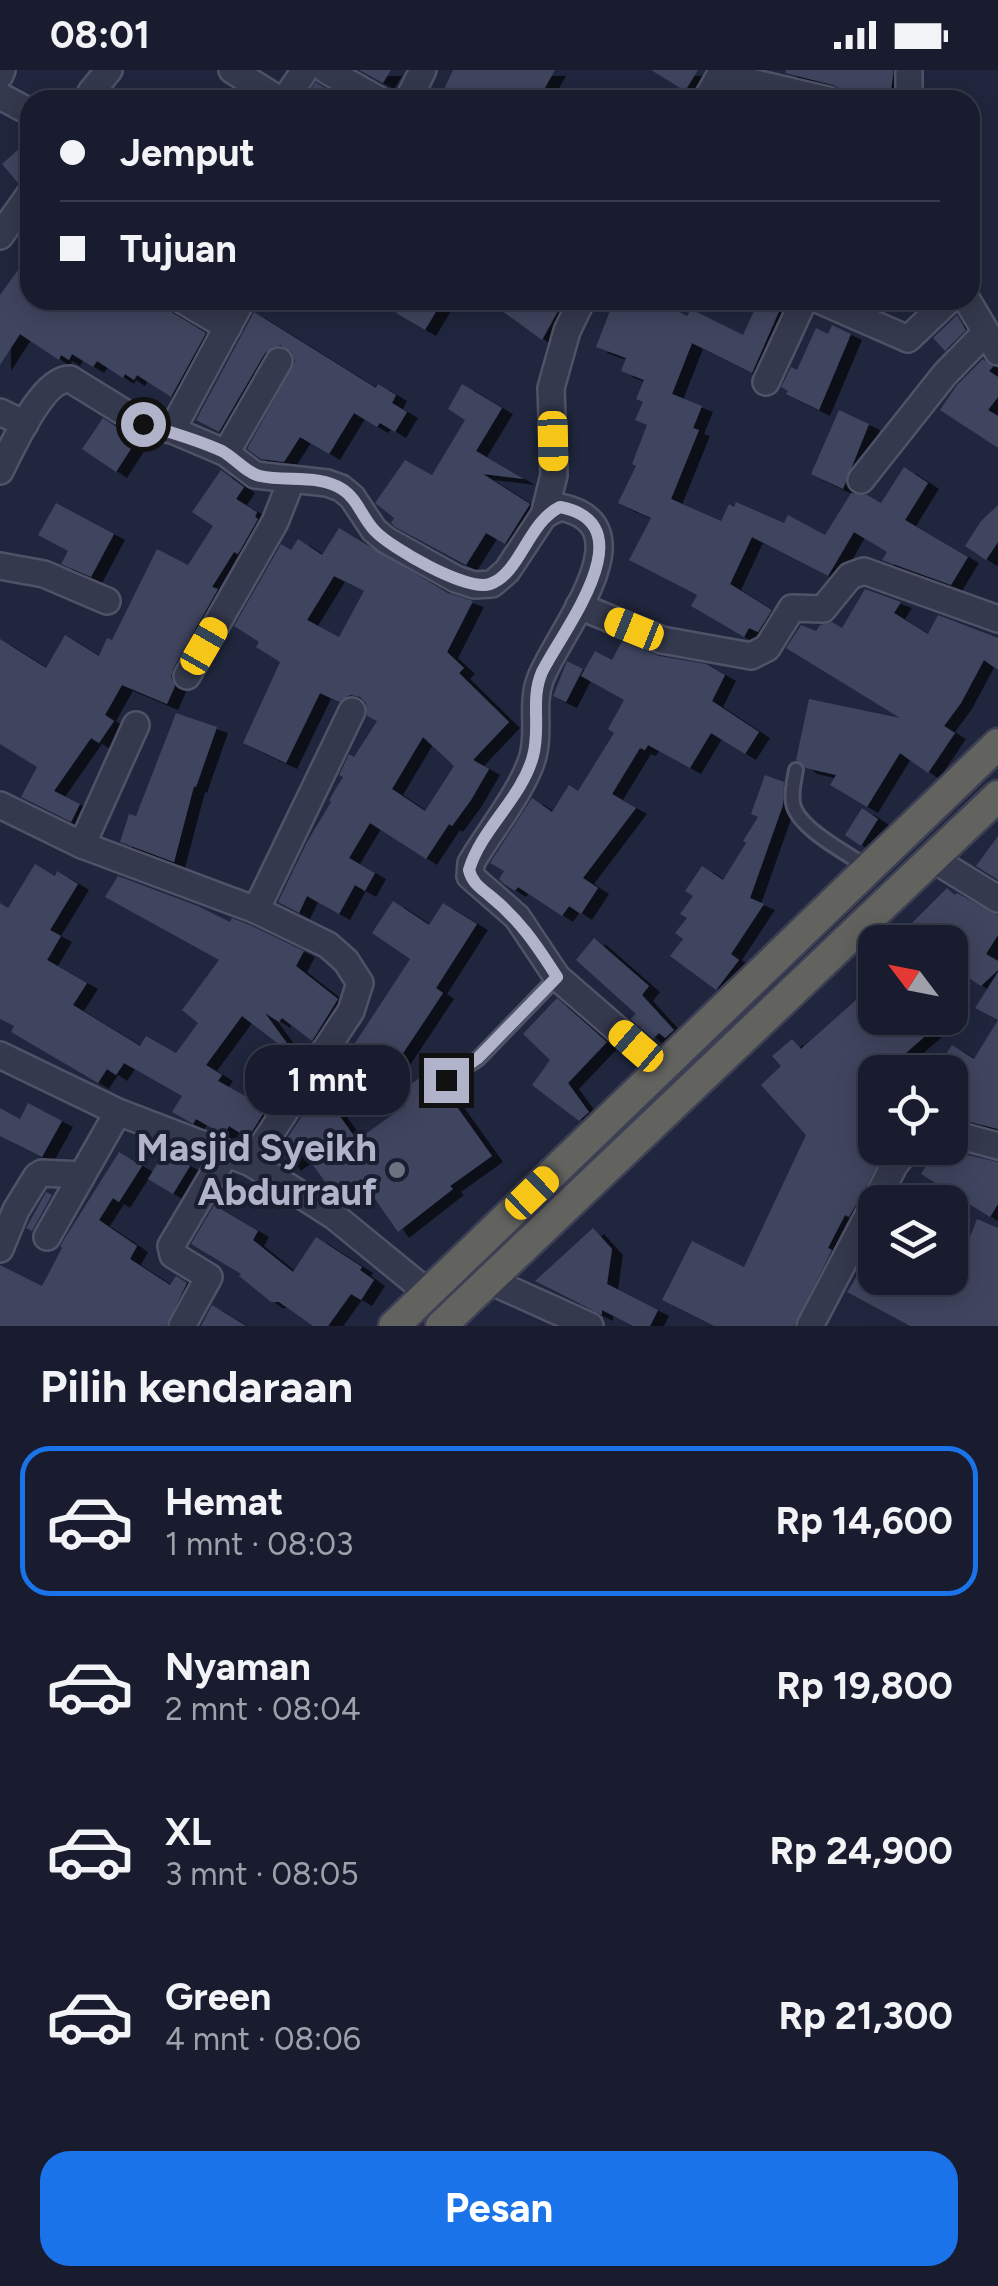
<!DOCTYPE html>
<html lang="id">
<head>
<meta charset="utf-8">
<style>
  :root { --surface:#181c2e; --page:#212536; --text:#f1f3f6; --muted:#9fa1aa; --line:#363a4a; --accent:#1a73e8 }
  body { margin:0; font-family:Figtree,sans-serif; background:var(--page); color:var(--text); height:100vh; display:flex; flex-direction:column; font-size:38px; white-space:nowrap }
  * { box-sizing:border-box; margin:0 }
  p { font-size:32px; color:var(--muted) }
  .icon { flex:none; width:55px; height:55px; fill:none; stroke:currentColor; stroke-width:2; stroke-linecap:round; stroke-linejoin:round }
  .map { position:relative; height:1256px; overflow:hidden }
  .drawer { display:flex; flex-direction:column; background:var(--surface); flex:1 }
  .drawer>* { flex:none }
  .guide { position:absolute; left:20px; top:20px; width:960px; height:220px; border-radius:30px; box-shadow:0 5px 25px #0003,0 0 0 2px var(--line); display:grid; align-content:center; height:220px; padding:0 40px; background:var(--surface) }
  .needle { width:65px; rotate:302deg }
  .controls { position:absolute; left:858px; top:855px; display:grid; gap:20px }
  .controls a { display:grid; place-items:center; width:110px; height:110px; border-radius:20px; background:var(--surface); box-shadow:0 5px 25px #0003,0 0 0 2px var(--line); font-size:50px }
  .end { position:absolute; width:45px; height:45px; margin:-22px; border:12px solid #b0b3c9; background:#111; box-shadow:0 0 0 5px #111 }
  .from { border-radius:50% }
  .bubble { position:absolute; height:70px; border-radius:30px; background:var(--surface); box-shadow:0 5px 25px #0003,0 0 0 2px var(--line); font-size:32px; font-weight:700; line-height:70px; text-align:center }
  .car { position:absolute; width:30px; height:60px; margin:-30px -15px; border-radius:12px; box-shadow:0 0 8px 2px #0007; background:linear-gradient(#f5c518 24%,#345 0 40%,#f5c518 0 76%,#345 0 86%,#f5c518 0) }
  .guide b { display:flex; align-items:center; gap:35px; height:95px; font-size:38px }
  .guide b+b { border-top:2px solid var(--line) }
  .guide i { width:25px; height:25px; background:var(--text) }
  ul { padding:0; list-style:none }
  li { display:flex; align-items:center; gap:30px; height:150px; margin:0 20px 15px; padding:0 20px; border:5px solid transparent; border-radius:30px }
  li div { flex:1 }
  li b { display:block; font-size:38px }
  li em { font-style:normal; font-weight:700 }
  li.on { border-color:var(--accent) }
  li>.icon { width:90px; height:90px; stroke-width:1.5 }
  h2 { padding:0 40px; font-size:45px; line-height:120px }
  .primary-button { display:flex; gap:20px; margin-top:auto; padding:20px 40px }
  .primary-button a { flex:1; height:115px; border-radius:30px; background:var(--accent); color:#fff; font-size:40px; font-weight:700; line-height:115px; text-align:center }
  .status { display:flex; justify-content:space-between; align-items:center; height:70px; padding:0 50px; background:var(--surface); direction:ltr }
  .status svg { height:28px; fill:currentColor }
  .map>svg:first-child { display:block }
</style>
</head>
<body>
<div class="status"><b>08:01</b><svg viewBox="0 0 49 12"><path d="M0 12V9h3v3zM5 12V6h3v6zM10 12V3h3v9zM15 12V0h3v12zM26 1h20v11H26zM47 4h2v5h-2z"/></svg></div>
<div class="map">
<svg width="998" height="1256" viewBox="0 0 998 1256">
  <defs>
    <filter id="shadow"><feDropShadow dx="11" dy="6" stdDeviation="0" flood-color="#0009"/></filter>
  </defs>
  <rect width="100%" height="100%" fill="#20263d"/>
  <g fill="#3f445f" fill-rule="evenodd" filter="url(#shadow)">
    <path d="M359,0H391L383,13Z"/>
    <path d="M453,0H555L538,30H439Z"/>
    <path d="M651,0H698L685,21Z"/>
    <path d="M786,0H893V5L891,21L857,18L856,26L851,25L850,30H844L840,19L833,15L785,3Z"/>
    <path d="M316,12L318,14L346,30H304Z"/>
    <path d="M21,77L30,88V108L18,113L2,94Z"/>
    <path d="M30,183V230H166L173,243L206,263L171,327L137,305L134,310L125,304L123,308L97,291L93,297L72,284L69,290L61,285L59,290L20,264L0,295V225Z"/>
    <path d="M404,230H443L425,260L396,243Z"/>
    <path d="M487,230H564L542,270Z"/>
    <path d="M614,230H658L687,246L691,239L743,265L759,230H784L752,303L692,273L672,324L702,336L693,358L699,360L671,429L721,451L729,434L734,437L736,432L784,453L788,445L825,465L851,423L867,425L881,433L904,397L928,413L905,450L968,487L951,515L882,490L887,482L854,462L828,506L752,467L730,514L772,540L758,562L749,558L744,567L691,536L697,525L629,490L651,448L618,433L636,396L632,394L647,355L635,350L643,332L636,329L644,310L621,301L626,288L596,277Z"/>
    <path d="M254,242L376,318L378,314L396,325L392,333L407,342L395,362L380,353L377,357L354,343L329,384L300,367L284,392L261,389L247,379L295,292L292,282L280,275L265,283L219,362L196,350Z"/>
    <path d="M957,245L966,260L945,281L933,268Z"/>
    <path d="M832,255L851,264L819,340L786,324L788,321L781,317L791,297L797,300L816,258L828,264Z"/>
    <path d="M983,289L993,297L989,301L998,307V327L988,340L998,346V378L940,340L957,315Z"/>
    <path d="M462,314L502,338L476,381L524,409L483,404L530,434L505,474L486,463L466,495L395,457L391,453L394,448L375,433L405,390L432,405L465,350L448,339Z"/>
    <path d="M839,340L869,354L843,419L811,404Z"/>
    <path d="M103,348L126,363L123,367L134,374L116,402L82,379Z"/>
    <path d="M221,400L244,417L236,429L257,442L255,447L258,449L238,484L234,482L212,517L218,519L173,599L171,607L175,616L167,634L122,615L105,645L114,651L99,673L91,668L54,721L80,734L71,752L21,727L37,697L0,674V569L46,598L65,565L99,586L107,568L112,570L157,479L188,495L213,456L192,442Z"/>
    <path d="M56,433L114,464L91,507L61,494L68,481L38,465Z"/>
    <path d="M998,435V472L986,490L965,476L981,451Z"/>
    <path d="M339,458L448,523L473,531L447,582L464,598L459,603L509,652L473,690L489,699L471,730L452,756L449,754L426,789L370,753L349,788L375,803L365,821L355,815L339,844L307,826L299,843L278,832L307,772L331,732L329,730L343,707L339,705L349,684L354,687L377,651L367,646L366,633L360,627L350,625L339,632L320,623L286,693L243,673L280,592L256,577L259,572L234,556L281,474L291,480L298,469L322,485ZM334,506L364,521L339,567L307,550ZM423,667L454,696L425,741L392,719Z"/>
    <path d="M865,519L901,532L894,543L928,564L938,545L998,568V600L984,590L961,633L944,656L955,663L928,703L900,683L867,737L830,715L836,705L806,698L796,690L809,629L900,648L786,578L801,555L816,561L820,555L832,552L842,558Z"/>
    <path d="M622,571L659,586L706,594L725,605L712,631L759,662L745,684L711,663L690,698L648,675L645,680L640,678L612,724L636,738L583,808L598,818L581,844L569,836L562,846L518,817L515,821L504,814L499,809L504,801L490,793L532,728L552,742L569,715L578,721L614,663L608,659L624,630L581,606L595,581L612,590Z"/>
    <path d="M567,591L583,599L566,632L553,626Z"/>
    <path d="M176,643L217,657L196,717L194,716L174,792L120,772L129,744L136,746Z"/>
    <path d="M765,705L784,712L783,735L750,828L764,834L731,884L739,890L716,920L670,886L683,869L675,863L687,848L680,844L693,826L685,821L702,796L723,810L746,773L743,771L758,747L751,744Z"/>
    <path d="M862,738L878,749L861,776L845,765Z"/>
    <path d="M998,766V810L976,796Z"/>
    <path d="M35,794L55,806L57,801L78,814L50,860L61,866L47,890L87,913L73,935L140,976L146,966L176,983L198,953L182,940L219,890L105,827L118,806L198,836L230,852L232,848L250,855L304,881L296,896L338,929L312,971L282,948L279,952L265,943L289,976L285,979L242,946L206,995L222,1005L218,1011L249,1028L267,1002L283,1012L248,1068L229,1056L224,1065L196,1049L193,1054L172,1042L182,1026L124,993L116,1005L107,999L98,1013L11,962L14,956L0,949V833L8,838Z"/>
    <path d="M947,818L955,825L957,823L998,845V865L986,884L998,891V900L981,916L950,896V872H893Z"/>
    <path d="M393,831L429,855L443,833L477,854L436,918L443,923L380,1018L342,993L410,889L372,863Z"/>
    <path d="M594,868L649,916L642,925L674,960L665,968L659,963L653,969L630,949L636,944L576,890Z"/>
    <path d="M998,902V1059L950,1047V1002H934L952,975L974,989L998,950L975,938Z"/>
    <path d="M875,913V948H946L884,1002H875V1078H887L849,1147L845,1145L828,1178L832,1180L794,1256H714L662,1230L692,1171L744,1197L806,1065L761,1015L781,996L772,986L792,969L801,979Z"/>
    <path d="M557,928L607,972L568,1013L589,1042L579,1051L532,1015L550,990L523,964Z"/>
    <path d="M431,1000L438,1016L445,1020L492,1086L450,1116L453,1119L398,1162L361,1109L336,1127L305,1084L290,1095L279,1080L304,1043L326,1027L357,1070L406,1035L394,1026Z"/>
    <path d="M28,1033L62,1051L42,1087L0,1066V1038L20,1049Z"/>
    <path d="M937,1078L998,1092V1134L990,1147L921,1104Z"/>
    <path d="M165,1081L190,1096L173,1124L148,1109Z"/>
    <path d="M119,1082L142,1096L119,1132L113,1128L99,1150L137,1176L130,1189L170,1215L176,1206L187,1213L166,1256H0V1195L42,1216L62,1178L60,1176Z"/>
    <path d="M46,1122L52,1125L32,1161L26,1158Z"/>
    <path d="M214,1135L258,1161L253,1170L293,1202L316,1167L362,1197L360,1200L374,1210L361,1230L351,1224L328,1256H313L279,1232H271L239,1206L241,1204L191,1174Z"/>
    <path d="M977,1149L998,1158V1256H910L847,1222L875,1177V1208H954Z"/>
    <path d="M593,1158L612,1179L607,1214L658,1240L650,1256H633L602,1240V1245L535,1211Z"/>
    <path d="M212,1235L246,1256H201Z"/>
  </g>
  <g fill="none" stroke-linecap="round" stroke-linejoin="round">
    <defs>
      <g id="service">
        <path d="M796,700C794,711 791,722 793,733C797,758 847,783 867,797"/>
        <path d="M446,1010L478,989L557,907"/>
      </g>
      <g id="minor">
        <path d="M232,0L278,29L288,25L305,0"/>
        <path d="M326,0L379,30"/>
        <path d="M0,5L2,0"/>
        <path d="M721,5L828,30"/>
        <path d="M0,26L30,42"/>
        <path d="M91,30V22L109,0"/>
        <path d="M408,30L423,0"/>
        <path d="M706,30L723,0"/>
        <path d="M909,30V0"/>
        <path d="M0,166L30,124"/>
        <path d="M182,230L228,257"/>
        <path d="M819,230L908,269L949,230"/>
        <path d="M967,230L998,282"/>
        <path d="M766,312L804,230"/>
        <path d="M0,342L25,354"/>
        <path d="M172,360L242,230"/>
        <path d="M226,383L279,291"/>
        <path d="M0,401C12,378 42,308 70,309L143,354L172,360L226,383L255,405L327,413L341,418L352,427L374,460L386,470L456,509L474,515L492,514L507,501L544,445L554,405L551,318L567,261L582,230"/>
        <path d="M861,410L945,304L985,263"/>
        <path d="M544,445L560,437C652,455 555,566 540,610C531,634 540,661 533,686C525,717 488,764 471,793L470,806L517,847L557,907L663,999"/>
        <path d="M0,496L44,504L107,531"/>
        <path d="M579,536L662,570L751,586L767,578L792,538L823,539L850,506L864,501L998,549"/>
        <path d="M187,606L275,452L292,409"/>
        <path d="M0,735L82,775L256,840L328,875L346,891L360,913L351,941L251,1093"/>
        <path d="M82,775L136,655"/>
        <path d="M933,789L998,829"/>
        <path d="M256,840L352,641"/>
        <path d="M0,985L118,1042L251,1093L334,1146L427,1222"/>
        <path d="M950,1063L998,1076"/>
        <path d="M47,1167L118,1042"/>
        <path d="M0,1179L16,1140L37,1106L42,1103L81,1105"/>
        <path d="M488,1210L590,1256"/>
        <path d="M182,1256L209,1207L173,1185L171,1176L226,1083"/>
        <path d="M810,1256L895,1094L908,1078"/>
      </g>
      <g id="trunk">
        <path d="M394,1256L998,674"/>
        <path d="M441,1256L998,726"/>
      </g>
    </defs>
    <use href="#service" stroke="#505368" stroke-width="18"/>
    <use href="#minor" stroke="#505368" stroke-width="30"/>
    <use href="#trunk" stroke="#3d4054" stroke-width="35"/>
    <use href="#service" stroke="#34394d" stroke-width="12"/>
    <use href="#minor" stroke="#34394d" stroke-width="25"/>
    <use href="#trunk" stroke="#62625f" stroke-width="30"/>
  </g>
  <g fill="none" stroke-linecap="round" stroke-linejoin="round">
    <path stroke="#b0b3c9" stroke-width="12" d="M143,354C170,362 196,369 222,381C235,388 246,403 260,406C286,412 319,404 342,419C358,429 362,448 375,461C391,478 467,522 490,514C520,504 528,452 560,437C649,454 562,561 542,602C530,629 541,658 533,686C522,728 481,759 469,800C472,812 479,817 489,825C519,849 536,874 557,907L478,988L446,1010"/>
  </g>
  <circle fill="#6b7280" stroke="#1a1e31" stroke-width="4" cx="397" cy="1100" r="10"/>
  <g text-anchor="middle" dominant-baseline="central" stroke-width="8" stroke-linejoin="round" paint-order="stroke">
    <g font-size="38" font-weight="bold" fill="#b0b3c9" stroke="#1a1e31" text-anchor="end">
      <text x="377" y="1078">Masjid Syeikh<tspan x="377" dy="44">Abdurrauf</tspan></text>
    </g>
  </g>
</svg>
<div class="controls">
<a><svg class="needle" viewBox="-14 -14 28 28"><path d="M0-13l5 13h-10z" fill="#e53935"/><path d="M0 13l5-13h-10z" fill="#9fa1aa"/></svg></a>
<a><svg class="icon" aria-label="locate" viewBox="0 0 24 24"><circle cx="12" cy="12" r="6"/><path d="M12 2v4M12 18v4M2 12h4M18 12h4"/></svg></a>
<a><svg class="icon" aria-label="layers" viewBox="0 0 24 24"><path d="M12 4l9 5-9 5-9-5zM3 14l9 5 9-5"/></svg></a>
</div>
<i class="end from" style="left:143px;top:354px"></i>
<i class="end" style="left:446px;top:1010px"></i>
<div class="bubble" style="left:245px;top:975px;width:165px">1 mnt</div>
<i class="car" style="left:553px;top:371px;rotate:179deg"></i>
<i class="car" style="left:634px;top:559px;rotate:292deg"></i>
<i class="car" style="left:204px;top:576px;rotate:30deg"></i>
<i class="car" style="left:636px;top:976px;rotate:311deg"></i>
<i class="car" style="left:532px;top:1123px;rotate:46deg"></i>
<div class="guide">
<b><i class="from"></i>Jemput</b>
<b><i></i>Tujuan</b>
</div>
</div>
<section class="drawer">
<h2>Pilih kendaraan</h2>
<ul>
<li class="on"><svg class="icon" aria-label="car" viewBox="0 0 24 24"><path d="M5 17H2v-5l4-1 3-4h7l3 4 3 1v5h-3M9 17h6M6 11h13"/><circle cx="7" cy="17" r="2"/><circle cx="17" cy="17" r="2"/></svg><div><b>Hemat</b><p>1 mnt · 08:03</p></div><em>Rp 14,600</em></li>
<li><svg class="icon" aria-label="car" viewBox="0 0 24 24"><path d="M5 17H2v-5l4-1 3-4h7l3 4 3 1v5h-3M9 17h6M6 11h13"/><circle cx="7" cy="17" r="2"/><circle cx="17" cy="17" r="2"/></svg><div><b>Nyaman</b><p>2 mnt · 08:04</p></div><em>Rp 19,800</em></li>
<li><svg class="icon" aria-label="car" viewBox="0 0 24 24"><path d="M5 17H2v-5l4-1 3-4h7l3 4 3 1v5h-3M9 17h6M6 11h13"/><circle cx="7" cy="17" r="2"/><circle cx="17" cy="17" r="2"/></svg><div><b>XL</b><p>3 mnt · 08:05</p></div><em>Rp 24,900</em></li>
<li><svg class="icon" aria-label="car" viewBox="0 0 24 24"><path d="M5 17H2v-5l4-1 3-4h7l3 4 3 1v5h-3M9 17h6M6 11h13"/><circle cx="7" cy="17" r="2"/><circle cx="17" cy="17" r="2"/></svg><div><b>Green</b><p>4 mnt · 08:06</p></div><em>Rp 21,300</em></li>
</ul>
<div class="primary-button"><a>Pesan</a></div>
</section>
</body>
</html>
